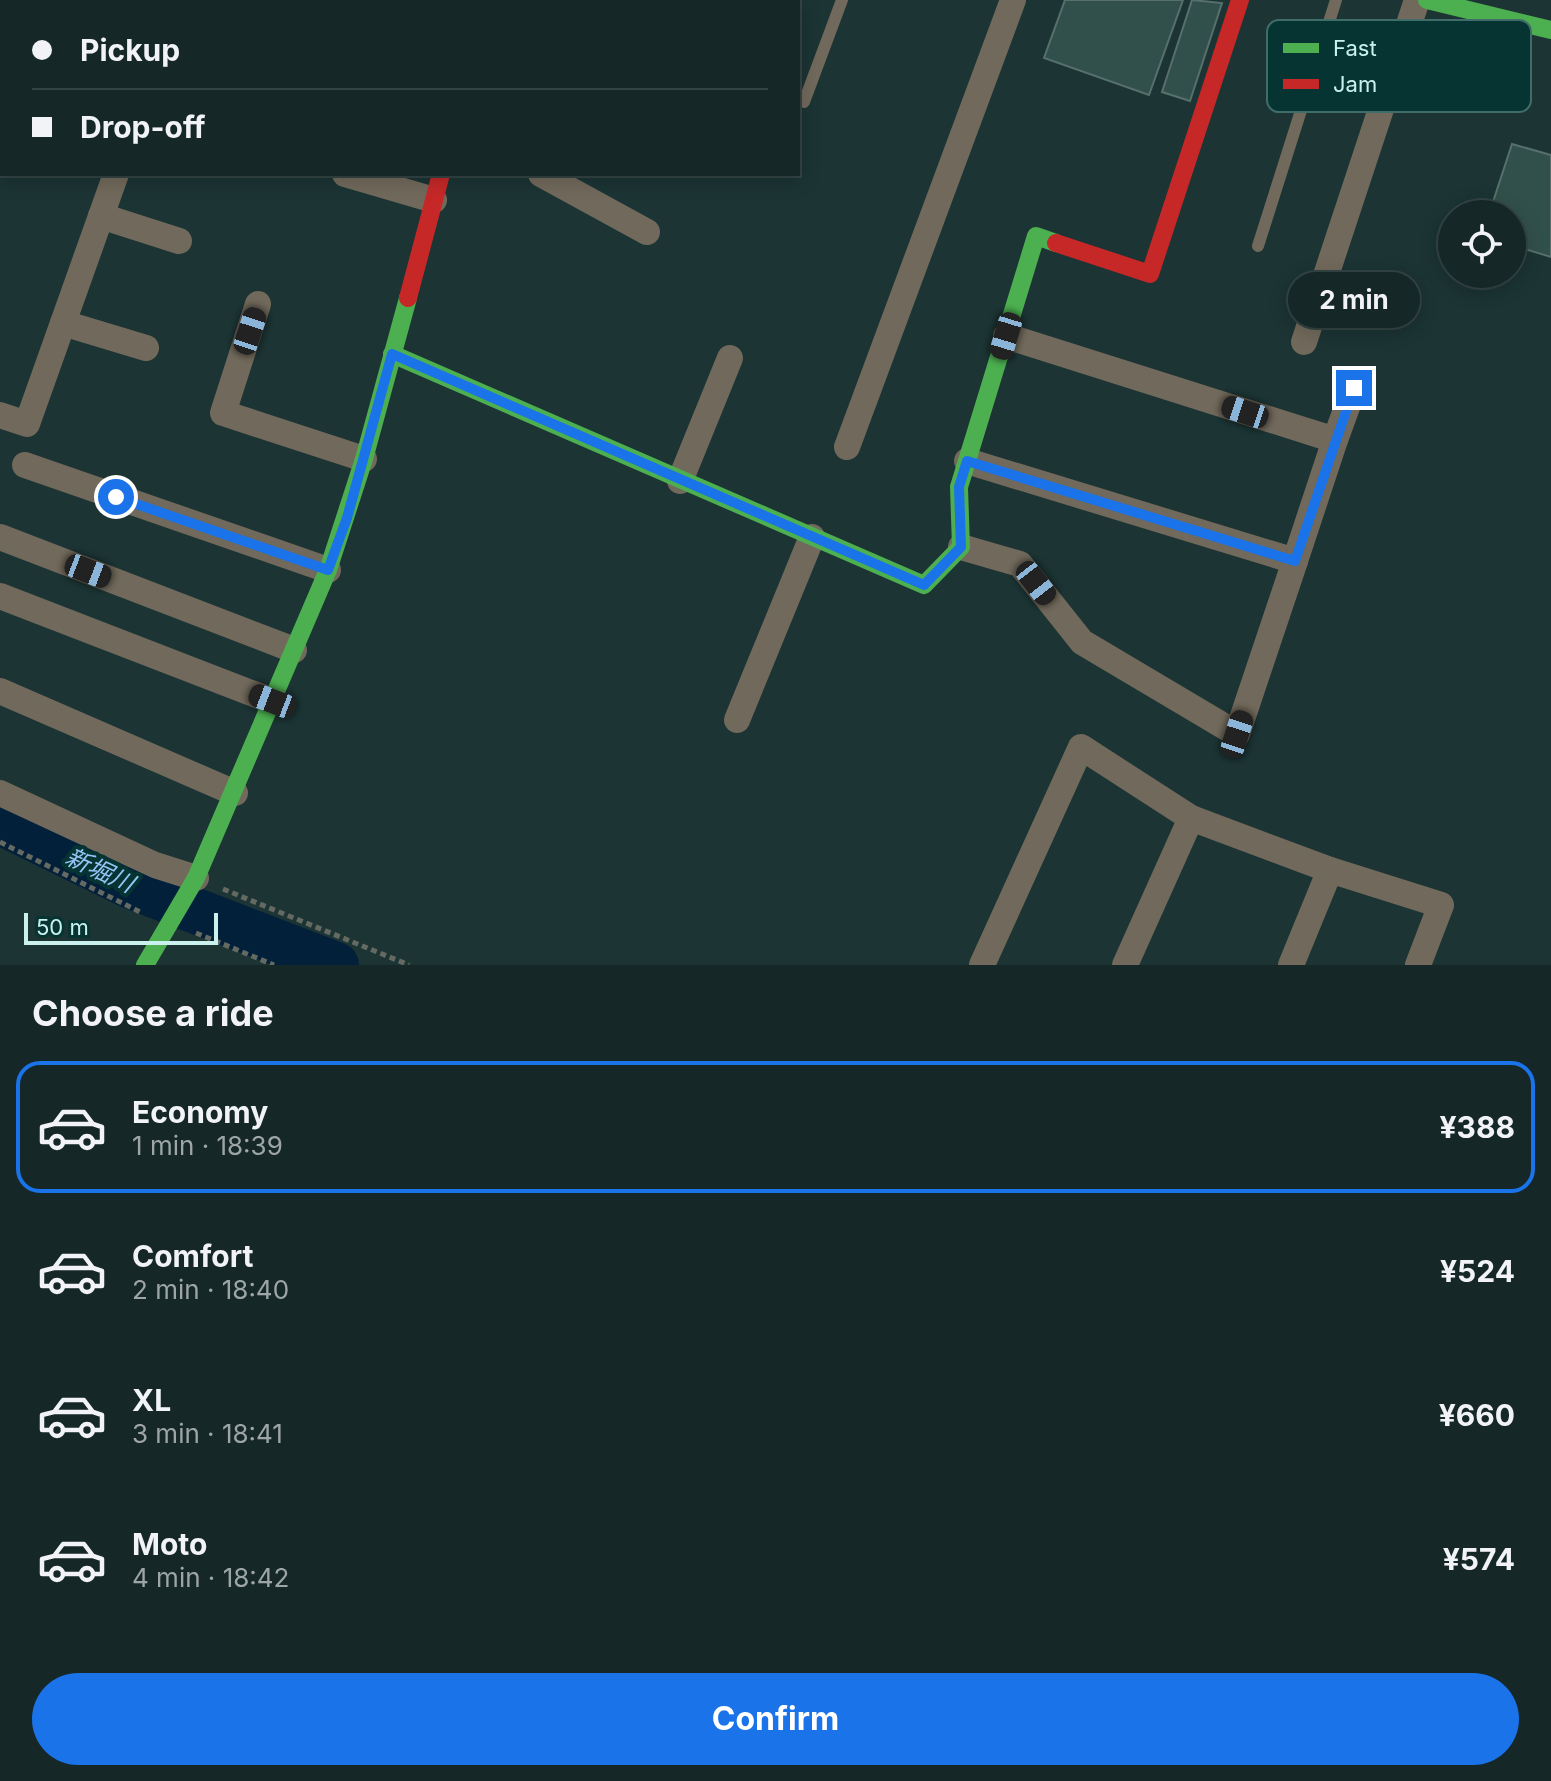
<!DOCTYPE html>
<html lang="en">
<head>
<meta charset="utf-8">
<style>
  :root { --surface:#152727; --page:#1e2f2f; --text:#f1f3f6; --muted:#9da5a7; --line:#344444; --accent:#1a73e8 }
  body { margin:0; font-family:Inter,"Noto Sans JP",sans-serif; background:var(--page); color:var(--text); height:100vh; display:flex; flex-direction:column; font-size:30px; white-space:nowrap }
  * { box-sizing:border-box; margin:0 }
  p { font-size:26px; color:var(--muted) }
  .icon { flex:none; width:44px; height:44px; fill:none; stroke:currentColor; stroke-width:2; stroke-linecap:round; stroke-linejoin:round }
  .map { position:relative; height:965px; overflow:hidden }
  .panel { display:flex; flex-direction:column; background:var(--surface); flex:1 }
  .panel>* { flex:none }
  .top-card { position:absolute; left:0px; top:0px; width:800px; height:176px; box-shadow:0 4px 20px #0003,0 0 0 2px var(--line); display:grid; align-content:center; height:176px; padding:0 32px; background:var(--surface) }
  .buttons { position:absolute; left:1438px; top:200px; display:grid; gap:16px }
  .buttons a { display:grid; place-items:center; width:88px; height:88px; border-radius:50%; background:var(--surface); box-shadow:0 4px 20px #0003,0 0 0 2px var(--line); font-size:40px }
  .scale { position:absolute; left:24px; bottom:20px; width:194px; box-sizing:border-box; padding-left:8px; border:4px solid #caf1ee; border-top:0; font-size:22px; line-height:28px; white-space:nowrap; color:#caf1ee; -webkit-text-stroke:6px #053432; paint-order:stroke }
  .end { position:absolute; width:36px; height:36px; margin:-18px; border:10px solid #1a73e8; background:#fff; box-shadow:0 0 0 4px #fff }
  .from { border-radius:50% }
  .bubble { position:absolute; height:56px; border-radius:28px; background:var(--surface); box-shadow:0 4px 20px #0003,0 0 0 2px var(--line); font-size:26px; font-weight:700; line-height:56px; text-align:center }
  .car { position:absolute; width:24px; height:48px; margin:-24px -12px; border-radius:10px; box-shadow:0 0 6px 2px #0007; background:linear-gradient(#222 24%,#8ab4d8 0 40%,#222 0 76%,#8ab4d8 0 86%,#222 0) }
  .top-card b { display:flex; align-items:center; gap:28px; height:76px; font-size:30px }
  .top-card b+b { border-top:2px solid var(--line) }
  .top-card i { width:20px; height:20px; background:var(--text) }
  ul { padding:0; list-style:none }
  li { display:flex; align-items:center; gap:24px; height:132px; margin:0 16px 12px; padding:0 16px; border:4px solid transparent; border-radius:24px }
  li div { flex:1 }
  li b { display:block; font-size:30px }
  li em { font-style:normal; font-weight:700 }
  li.active { border-color:var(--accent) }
  li>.icon { width:72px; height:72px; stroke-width:1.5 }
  h2 { padding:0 32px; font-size:36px; line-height:96px }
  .action { display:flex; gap:16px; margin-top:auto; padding:16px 32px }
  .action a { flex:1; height:92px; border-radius:48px; background:var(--accent); color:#fff; font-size:32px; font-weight:700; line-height:92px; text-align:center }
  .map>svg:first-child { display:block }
</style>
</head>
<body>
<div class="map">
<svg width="1551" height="965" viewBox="0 0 1551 965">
  <rect width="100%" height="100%" fill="#1c3434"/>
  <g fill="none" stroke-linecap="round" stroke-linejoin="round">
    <path stroke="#03203b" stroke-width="46" d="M0,822L131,886L336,965"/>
  </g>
  <g fill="#32504b" stroke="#57706c" stroke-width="2">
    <path d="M1065,0H1183L1149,95L1044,58Z"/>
    <path d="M1192,0L1222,3L1190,101L1162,92Z"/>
    <path d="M1512,144L1551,155V257L1512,245V214H1489Z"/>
  </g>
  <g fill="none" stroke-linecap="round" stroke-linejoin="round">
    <g stroke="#646a62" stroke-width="5" stroke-dasharray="6 4" stroke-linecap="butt">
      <path d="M0,842L142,913"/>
      <path d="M223,889L409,965"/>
      <path d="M196,933L274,965"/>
    </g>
    <g stroke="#71695b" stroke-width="12">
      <path d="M804,102L842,0"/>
      <path d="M1258,246L1336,0"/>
    </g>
    <g stroke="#71695b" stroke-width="26">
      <path d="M290,0L305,2"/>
      <path d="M170,2L171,0"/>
      <path d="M0,66H2"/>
      <path d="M345,174L434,200"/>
      <path d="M541,174L647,232"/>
      <path d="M101,216L179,241"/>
      <path d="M258,304L223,413L364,459"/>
      <path d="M63,323L146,348"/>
      <path d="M1006,336L1335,440L1354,388"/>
      <path d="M1304,342L1417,0"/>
      <path d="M0,415L27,424L116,174"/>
      <path d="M847,447L1013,0"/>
      <path d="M967,461L1295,561L1335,440"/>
      <path d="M25,465L328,570"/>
      <path d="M680,481L730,358"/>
      <path d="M0,537L294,650"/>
      <path d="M961,547L1020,564L1082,642L1237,734L1295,561"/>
      <path d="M0,596L272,701"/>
      <path d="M0,691L235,793"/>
      <path d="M737,720L812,537"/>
      <path d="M0,793L155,865L196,878"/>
      <path d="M982,965L1081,747L1191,818"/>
      <path d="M1125,965L1191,818L1330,870"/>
      <path d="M1291,965L1330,870L1441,905L1418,965"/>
    </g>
    <g stroke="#4caf50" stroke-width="18">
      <path d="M473,0V2"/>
      <path d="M1427,0L1551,30"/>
      <path d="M392,354L924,585L961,547L959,487L1036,236L1056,243"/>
      <path d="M145,965L196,878L328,570L364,459L408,298"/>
    </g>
    <g stroke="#c62828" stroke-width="18">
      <path d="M1056,243L1150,274L1240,0"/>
      <path d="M408,298L441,174"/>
    </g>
  </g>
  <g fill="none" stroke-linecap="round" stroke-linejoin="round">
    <path stroke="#1a73e8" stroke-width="10" d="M116,497L328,570L347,518L392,354L924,585L961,547L959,487L967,461L1295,561L1354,388"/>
  </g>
  <g text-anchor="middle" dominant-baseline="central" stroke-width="8" stroke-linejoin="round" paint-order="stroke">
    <g font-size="24" font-style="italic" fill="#96c5f8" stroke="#053432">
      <text transform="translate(100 870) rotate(25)">新堀川</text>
    </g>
  </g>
  <rect x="1267" y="20" width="264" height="92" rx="12" fill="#053432" stroke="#406d6a" stroke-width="2"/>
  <rect x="1283" y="43" width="36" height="10" fill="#4caf50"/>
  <rect x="1283" y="79" width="36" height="10" fill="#c62828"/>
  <g font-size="22" fill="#caf1ee">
    <text x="1333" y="56">Fast</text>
    <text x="1333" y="92">Jam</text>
  </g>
</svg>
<div class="buttons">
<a><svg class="icon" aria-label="locate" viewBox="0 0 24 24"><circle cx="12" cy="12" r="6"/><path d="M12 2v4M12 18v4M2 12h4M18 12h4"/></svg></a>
</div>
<div class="scale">50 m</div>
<i class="end from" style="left:116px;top:497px"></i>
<i class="end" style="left:1354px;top:388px"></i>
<div class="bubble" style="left:1288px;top:272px;width:132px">2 min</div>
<i class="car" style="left:250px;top:331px;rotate:18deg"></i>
<i class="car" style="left:1006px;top:336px;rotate:197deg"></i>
<i class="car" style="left:1245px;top:412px;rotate:288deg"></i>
<i class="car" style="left:88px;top:571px;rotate:111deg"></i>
<i class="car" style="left:1036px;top:583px;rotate:142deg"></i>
<i class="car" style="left:272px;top:701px;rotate:291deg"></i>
<i class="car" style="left:1237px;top:734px;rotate:18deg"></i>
<div class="top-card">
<b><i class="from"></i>Pickup</b>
<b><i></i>Drop-off</b>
</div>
</div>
<section class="panel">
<h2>Choose a ride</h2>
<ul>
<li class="active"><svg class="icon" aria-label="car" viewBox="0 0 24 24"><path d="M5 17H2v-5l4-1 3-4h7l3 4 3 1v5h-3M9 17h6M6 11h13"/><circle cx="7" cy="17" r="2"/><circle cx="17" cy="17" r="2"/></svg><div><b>Economy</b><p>1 min · 18:39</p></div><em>¥388</em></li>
<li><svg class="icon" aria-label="car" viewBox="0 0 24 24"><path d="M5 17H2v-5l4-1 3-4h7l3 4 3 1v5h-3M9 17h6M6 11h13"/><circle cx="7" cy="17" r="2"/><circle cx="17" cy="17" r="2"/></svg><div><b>Comfort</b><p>2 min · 18:40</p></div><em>¥524</em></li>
<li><svg class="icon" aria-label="car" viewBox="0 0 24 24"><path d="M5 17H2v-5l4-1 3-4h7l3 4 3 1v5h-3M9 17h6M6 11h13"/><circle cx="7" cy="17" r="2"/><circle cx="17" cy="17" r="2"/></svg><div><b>XL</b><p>3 min · 18:41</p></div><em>¥660</em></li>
<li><svg class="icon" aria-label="car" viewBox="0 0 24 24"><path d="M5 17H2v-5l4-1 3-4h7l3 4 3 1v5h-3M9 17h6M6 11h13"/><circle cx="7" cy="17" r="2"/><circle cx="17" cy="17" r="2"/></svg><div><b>Moto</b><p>4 min · 18:42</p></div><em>¥574</em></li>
</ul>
<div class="action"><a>Confirm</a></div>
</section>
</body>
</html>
